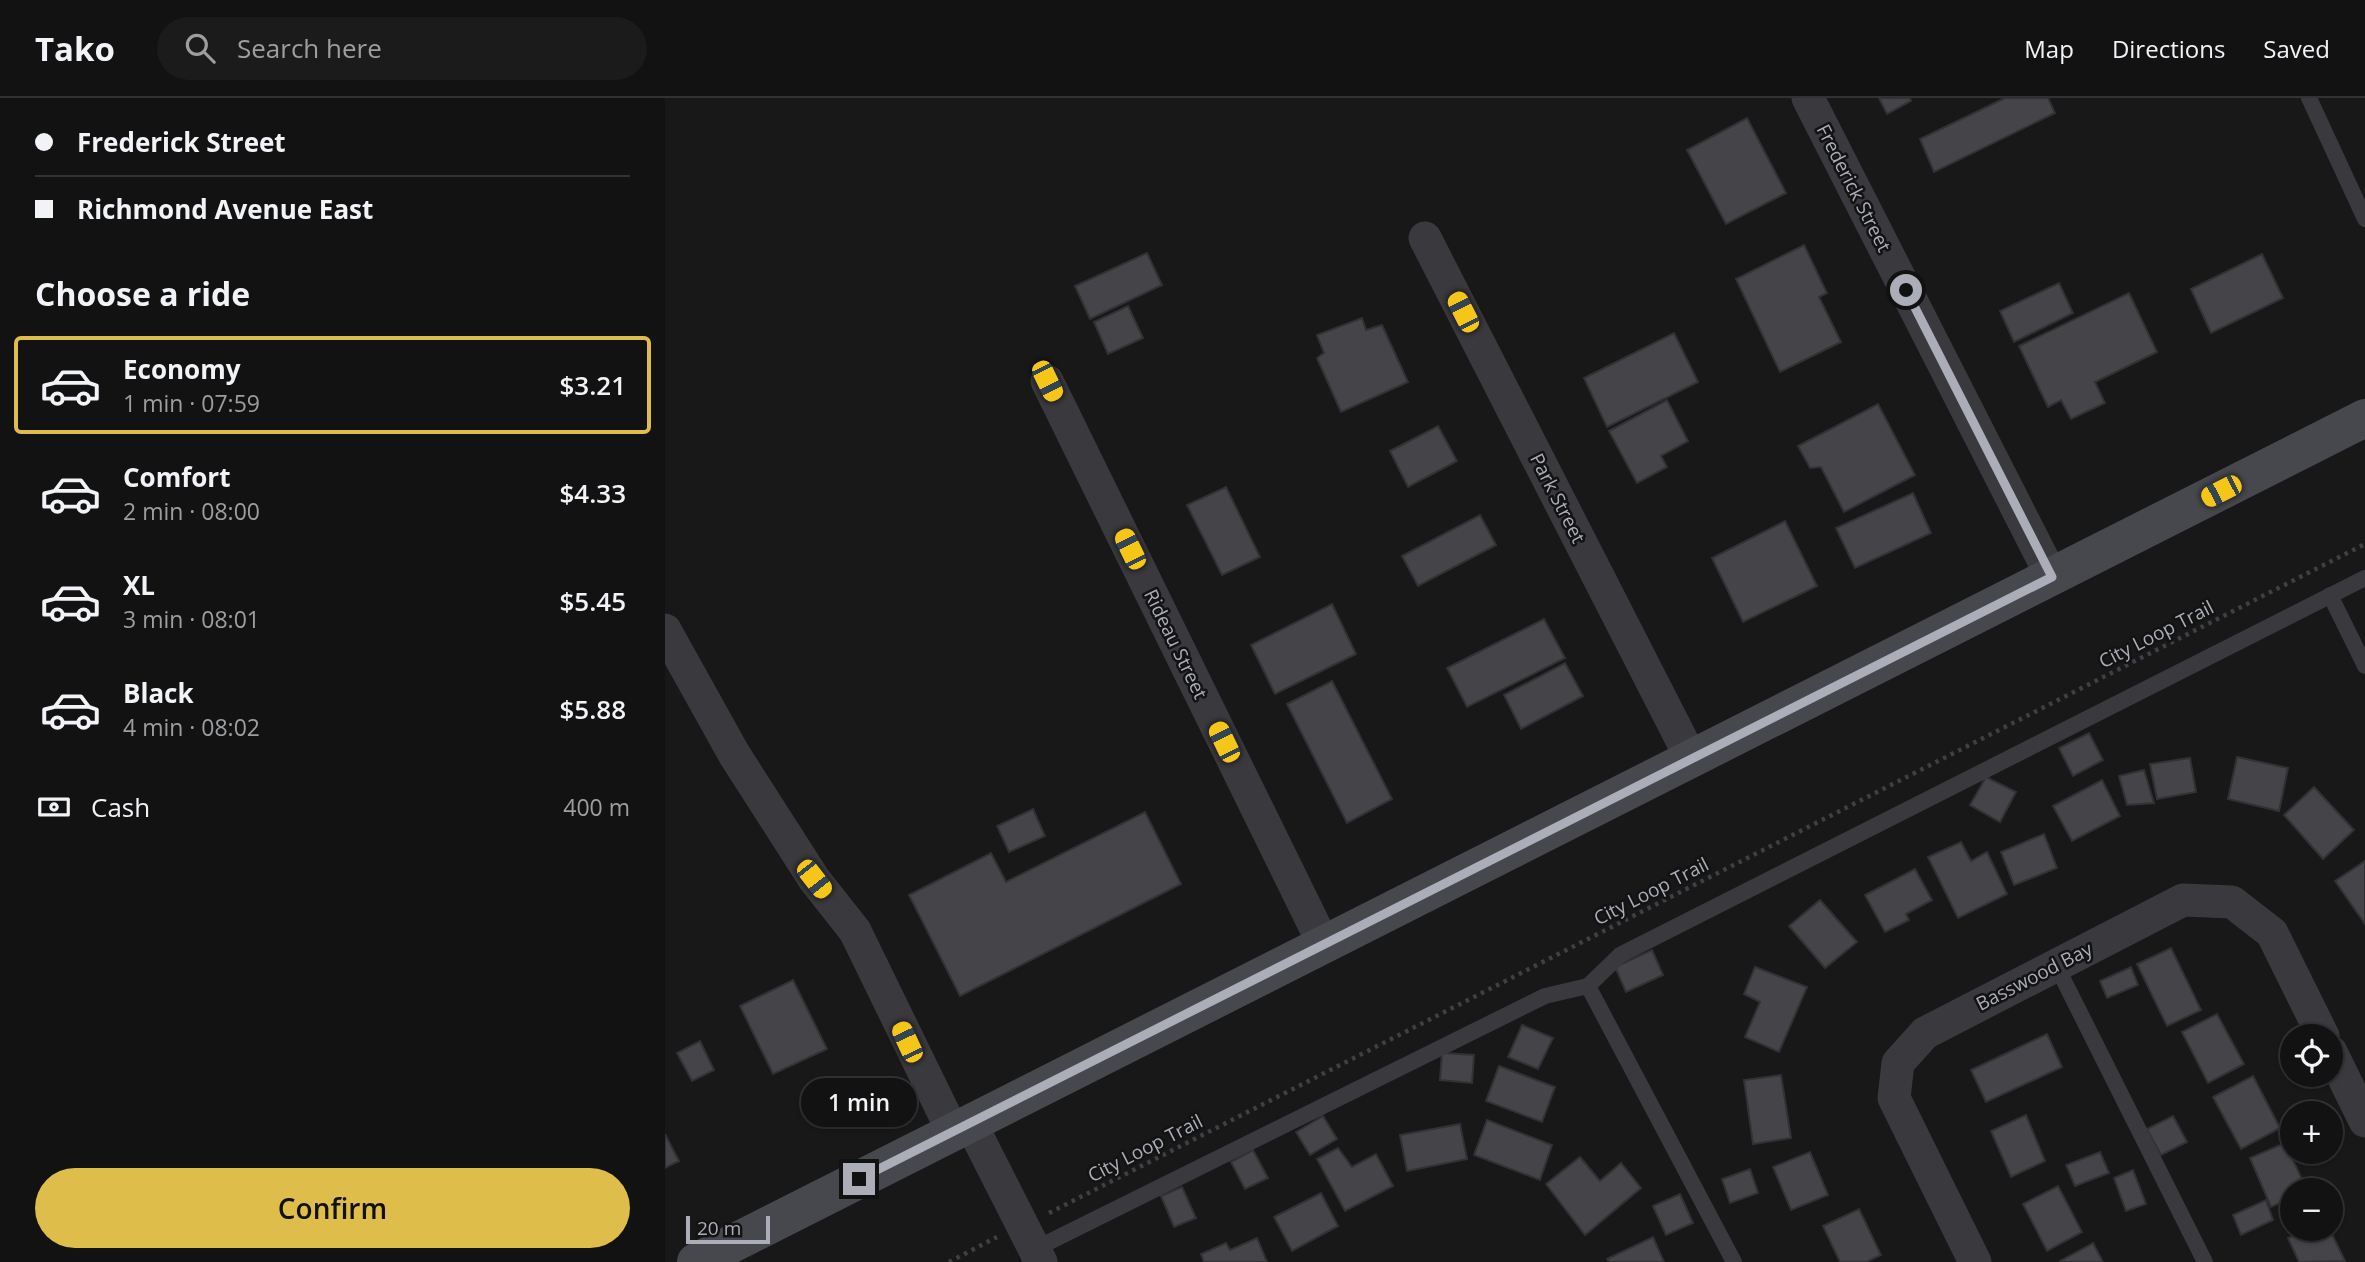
<!DOCTYPE html>
<html lang="en">
<head>
<meta charset="utf-8">
<style>
  :root { --surface:#121213; --page:#1b1b1c; --text:#f1f3f6; --muted:#9c9ea0; --line:#313233; --accent:#dfbd4a }
  body { margin:0; font-family:"Open Sans",sans-serif; background:var(--page); color:var(--text); height:100vh; display:flex; flex-direction:column; font-size:26px; white-space:nowrap }
  * { box-sizing:border-box; margin:0 }
  p { font-size:23px; color:var(--muted) }
  .icon { flex:none; width:38px; height:38px; fill:none; stroke:currentColor; stroke-width:2; stroke-linecap:round; stroke-linejoin:round }
  .map { position:relative; flex:1; overflow:hidden }
  .details { display:flex; flex-direction:column; background:var(--surface); width:665px }
  .details>* { flex:none }
  .hud { display:grid; align-content:center; height:154px; padding:0 35px; background:var(--surface) }
  .buttons { position:absolute; left:1615px; top:926px; display:grid; gap:14px }
  .buttons a { display:grid; place-items:center; width:63px; height:63px; border-radius:50%; background:var(--surface); box-shadow:0 2px 5px #0004,0 0 0 2px var(--line); font-size:35px }
  .scale { position:absolute; left:21px; bottom:18px; width:84px; box-sizing:border-box; padding-left:7px; border:4px solid #abaeb8; border-top:0; font-size:19px; line-height:24px; white-space:nowrap; color:#abaeb8; -webkit-text-stroke:5px #131314; paint-order:stroke }
  .end { position:absolute; width:32px; height:32px; margin:-16px; border:9px solid #abaeb8; background:#111; box-shadow:0 0 0 4px #111 }
  .from { border-radius:50% }
  .bubble { position:absolute; height:49px; border-radius:24px; background:var(--surface); box-shadow:0 2px 5px #0004,0 0 0 2px var(--line); font-size:23px; font-weight:600; line-height:49px; text-align:center }
  .car { position:absolute; width:21px; height:42px; margin:-21px -10px; border-radius:9px; box-shadow:0 0 5px 2px #0007; background:linear-gradient(#f5c518 24%,#345 0 40%,#f5c518 0 76%,#345 0 86%,#f5c518 0) }
  .hud b { display:flex; align-items:center; gap:24px; height:66px; font-size:26px }
  .hud b+b { border-top:2px solid var(--line) }
  .hud i { width:18px; height:18px; background:var(--text) }
  ul { padding:0; list-style:none }
  li { display:flex; align-items:center; gap:21px; height:98px; margin:0 14px 10px; padding:0 21px; border:4px solid transparent; border-radius:7px }
  li div { flex:1 }
  li b { display:block; font-size:26px }
  li em { font-style:normal; font-weight:600 }
  li.on { border-color:var(--accent) }
  li>.icon { width:63px; height:63px; stroke-width:1.5 }
  h2 { padding:0 35px; font-size:32px; line-height:84px }
  .pay { display:flex; align-items:center; gap:18px; height:77px; padding:0 35px; font-size:26px }
  .pay p { margin-inline-start:auto }
  .primary-button { display:flex; gap:14px; margin-top:auto; padding:14px 35px }
  .primary-button a { flex:1; height:80px; border-radius:42px; background:var(--accent); color:#111; font-size:28px; font-weight:600; line-height:80px; text-align:center }
  header { display:flex; align-items:center; gap:42px; box-sizing:border-box; height:98px; padding:0 35px; background:var(--surface); border-bottom:2px solid var(--line) }
  header strong { font-size:33px }
  nav { display:flex; gap:38px; margin-inline-start:auto; font-size:24px }
  .search { width:490px; height:63px; background:var(--page); display:flex; align-items:center; gap:18px; box-sizing:border-box; padding:0 24px; border-radius:38px; color:var(--muted); font-size:26px }
  main { display:flex; flex:1; min-height:0 }
  .map>svg:first-child { display:block }
</style>
</head>
<body>
<header>
<strong>Tako</strong>
<div class="search"><svg class="icon" aria-label="search" viewBox="0 0 24 24"><circle cx="10" cy="10" r="6"/><path d="M15 15l6 6"/></svg>Search here</div>
<nav><a>Map</a><a>Directions</a><a>Saved</a></nav>
</header>
<main>
<section class="details">
<div class="hud">
<b><i class="from"></i>Frederick Street</b>
<b><i></i>Richmond Avenue East</b>
</div>
<h2>Choose a ride</h2>
<ul>
<li class="on"><svg class="icon" aria-label="car" viewBox="0 0 24 24"><path d="M5 17H2v-5l4-1 3-4h7l3 4 3 1v5h-3M9 17h6M6 11h13"/><circle cx="7" cy="17" r="2"/><circle cx="17" cy="17" r="2"/></svg><div><b>Economy</b><p>1 min · 07:59</p></div><em>$3.21</em></li>
<li><svg class="icon" aria-label="car" viewBox="0 0 24 24"><path d="M5 17H2v-5l4-1 3-4h7l3 4 3 1v5h-3M9 17h6M6 11h13"/><circle cx="7" cy="17" r="2"/><circle cx="17" cy="17" r="2"/></svg><div><b>Comfort</b><p>2 min · 08:00</p></div><em>$4.33</em></li>
<li><svg class="icon" aria-label="car" viewBox="0 0 24 24"><path d="M5 17H2v-5l4-1 3-4h7l3 4 3 1v5h-3M9 17h6M6 11h13"/><circle cx="7" cy="17" r="2"/><circle cx="17" cy="17" r="2"/></svg><div><b>XL</b><p>3 min · 08:01</p></div><em>$5.45</em></li>
<li><svg class="icon" aria-label="car" viewBox="0 0 24 24"><path d="M5 17H2v-5l4-1 3-4h7l3 4 3 1v5h-3M9 17h6M6 11h13"/><circle cx="7" cy="17" r="2"/><circle cx="17" cy="17" r="2"/></svg><div><b>Black</b><p>4 min · 08:02</p></div><em>$5.88</em></li>
</ul>
<div class="pay"><svg class="icon" aria-label="cash" viewBox="0 0 24 24"><path d="M3 7h18v10H3z"/><circle cx="12" cy="12" r="2"/></svg>Cash<p>400 m</p></div>
<div class="primary-button"><a>Confirm</a></div>
</section>
<div class="map">
<svg width="1700" height="1164" viewBox="0 0 1700 1164">
  <rect width="100%" height="100%" fill="#181819"/>
  <g fill="#454549" stroke="#323235" stroke-width="2">
    <path d="M1214,0H1245L1246,3L1222,16Z"/>
    <path d="M1340,0H1383L1390,15L1269,74L1255,41Z"/>
    <path d="M1082,20L1121,95L1061,126L1022,52Z"/>
    <path d="M1139,147L1162,195L1154,199L1176,244L1115,274L1071,181Z"/>
    <path d="M482,155L497,187L425,221L410,188Z"/>
    <path d="M1597,156L1618,200L1546,235L1526,191Z"/>
    <path d="M1394,185L1408,215L1349,244L1335,213Z"/>
    <path d="M1464,195L1492,254L1430,284L1440,305L1406,321L1396,302L1383,309L1354,248Z"/>
    <path d="M463,208L478,240L443,256L429,224Z"/>
    <path d="M697,220L701,232L717,227L743,284L676,314L652,260L659,255L652,237Z"/>
    <path d="M1009,235L1033,284L942,329L919,280Z"/>
    <path d="M1002,302L1023,343L996,358L1002,369L972,385L944,333Z"/>
    <path d="M1213,306L1250,377L1179,414L1156,369L1145,370L1133,348Z"/>
    <path d="M773,328L792,363L743,389L725,353Z"/>
    <path d="M561,389L595,459L557,477L522,407Z"/>
    <path d="M1248,395L1266,435L1190,470L1171,430Z"/>
    <path d="M815,417L831,447L753,488L737,458Z"/>
    <path d="M1120,423L1152,488L1078,524L1047,460Z"/>
    <path d="M667,506L691,556L610,596L586,547Z"/>
    <path d="M879,521L900,560L802,609L782,570Z"/>
    <path d="M900,565L918,598L856,631L839,597Z"/>
    <path d="M667,583L727,701L682,725L622,606Z"/>
    <path d="M1424,635L1438,662L1408,678L1394,650Z"/>
    <path d="M1572,659L1623,670L1614,713L1563,701Z"/>
    <path d="M1525,660L1531,694L1492,701L1485,666Z"/>
    <path d="M1479,672L1489,705L1462,707L1454,678Z"/>
    <path d="M1321,679L1351,694L1335,724L1305,707Z"/>
    <path d="M1437,682L1455,718L1407,743L1388,708Z"/>
    <path d="M1649,689L1689,732L1658,761L1619,717Z"/>
    <path d="M368,711L380,738L344,754L332,728Z"/>
    <path d="M480,714L516,786L295,898L244,797L326,755L341,784Z"/>
    <path d="M1379,736L1392,770L1349,787L1336,754Z"/>
    <path d="M1296,744L1306,763L1322,754L1342,796L1293,820L1263,759Z"/>
    <path d="M1700,763V826L1670,783Z"/>
    <path d="M1250,771L1267,802L1241,816L1244,822L1220,834L1200,797Z"/>
    <path d="M1155,802L1192,844L1160,870L1124,828Z"/>
    <path d="M1506,850L1536,912L1502,928L1472,866Z"/>
    <path d="M987,852L998,877L961,894L950,869Z"/>
    <path d="M1090,869L1142,889L1114,954L1080,939L1095,904L1079,896Z"/>
    <path d="M1466,869L1473,887L1442,900L1435,883Z"/>
    <path d="M128,882L162,951L108,976L75,908Z"/>
    <path d="M1552,916L1579,966L1543,985L1517,934Z"/>
    <path d="M857,927L888,940L873,971L843,959Z"/>
    <path d="M1382,936L1397,969L1321,1004L1306,972Z"/>
    <path d="M35,943L49,972L27,983L12,955Z"/>
    <path d="M777,955L809,957L807,985L775,982Z"/>
    <path d="M834,968L890,989L877,1024L821,1003Z"/>
    <path d="M1116,977L1126,1040L1088,1046L1079,982Z"/>
    <path d="M1588,978L1615,1030L1576,1051L1548,999Z"/>
    <path d="M1361,1017L1380,1063L1346,1079L1326,1033Z"/>
    <path d="M658,1018L672,1041L645,1057L631,1034Z"/>
    <path d="M1508,1018L1522,1044L1496,1057L1482,1031Z"/>
    <path d="M822,1022L887,1047L875,1082L809,1057Z"/>
    <path d="M795,1026L802,1061L742,1073L735,1037Z"/>
    <path d="M0,1036L14,1063L0,1070Z"/>
    <path d="M1620,1045L1642,1092H1628V1099L1606,1109L1585,1060Z"/>
    <path d="M673,1050L687,1069L711,1056L728,1088L680,1113L652,1061Z"/>
    <path d="M588,1052L603,1080L580,1091L566,1064Z"/>
    <path d="M1145,1054L1163,1097L1126,1112L1108,1069Z"/>
    <path d="M1435,1054L1444,1075L1410,1088L1401,1067Z"/>
    <path d="M915,1059L935,1083L956,1065L976,1090L920,1137L881,1086Z"/>
    <path d="M1085,1071L1093,1095L1065,1105L1057,1081Z"/>
    <path d="M1468,1072L1481,1106L1461,1113L1449,1080Z"/>
    <path d="M1393,1088L1417,1134L1382,1153L1358,1106Z"/>
    <path d="M517,1089L531,1120L509,1129L496,1098Z"/>
    <path d="M656,1095L673,1128L627,1153L609,1119Z"/>
    <path d="M1015,1096L1028,1125L1001,1137L988,1108Z"/>
    <path d="M1601,1102L1608,1122L1576,1137L1568,1117Z"/>
    <path d="M1194,1111L1216,1157L1201,1164H1175L1158,1128Z"/>
    <path d="M1644,1130H1664L1680,1163L1634,1164L1623,1140Z"/>
    <path d="M988,1139L999,1164H944L942,1161Z"/>
    <path d="M592,1140L602,1164H539L536,1156L561,1145L565,1152Z"/>
    <path d="M1428,1145L1438,1164H1395V1163Z"/>
  </g>
  <g fill="none" stroke-linecap="round" stroke-linejoin="round">
    <g stroke="#3f4045" stroke-width="4.5" stroke-dasharray="3.5 5" stroke-linecap="butt">
      <path d="M384,1115L1700,446"/>
      <path d="M284,1164L332,1139"/>
    </g>
    <g stroke="#39393e" stroke-width="16">
      <path d="M1644,0L1700,121"/>
      <path d="M1665,497L1700,568"/>
      <path d="M1391,867L1540,1164"/>
      <path d="M923,888L955,857L1700,480"/>
      <path d="M370,1151L880,898L923,888L1069,1164"/>
    </g>
    <g stroke="#39393e" stroke-width="33">
      <path d="M1143,0L1387,479"/>
      <path d="M760,140L1026,660"/>
      <path d="M382,283L659,847"/>
      <path d="M0,532L69,656L149,781L190,833L288,1034"/>
      <path d="M1666,954L1700,1023"/>
      <path d="M306,1026L376,1164"/>
      <path d="M1310,1164L1229,1000L1233,965L1260,935L1518,802L1567,804L1607,835L1658,938"/>
    </g>
    <path stroke="#47484e" stroke-width="38" d="M31,1164L1700,320"/>
  </g>
  <g fill="none" stroke-linecap="round" stroke-linejoin="round">
    <path stroke="#abaeb8" stroke-width="9" d="M194,1081L1387,479L1241,192"/>
  </g>
  <g text-anchor="middle" dominant-baseline="central" stroke-width="5" stroke-linejoin="round" paint-order="stroke">
    <g font-size="19" fill="#abaeb8" stroke="#131314">
      <text transform="translate(1189 90) rotate(63)">Frederick Street</text>
      <text transform="translate(893 400) rotate(63)">Park Street</text>
      <text transform="translate(1491 536) rotate(-27)">City Loop Trail</text>
      <text transform="translate(511 546) rotate(64)">Rideau Street</text>
      <text transform="translate(986 793) rotate(-27)">City Loop Trail</text>
      <text transform="translate(1369 878) rotate(-27)">Basswood Bay</text>
      <text transform="translate(480 1050) rotate(-27)">City Loop Trail</text>
    </g>
  </g>
</svg>
<div class="buttons">
<a><svg class="icon" aria-label="locate" viewBox="0 0 24 24"><circle cx="12" cy="12" r="6"/><path d="M12 2v4M12 18v4M2 12h4M18 12h4"/></svg></a>
<a>+</a>
<a>−</a>
</div>
<div class="scale">20 m</div>
<i class="end from" style="left:1241px;top:192px"></i>
<i class="end" style="left:194px;top:1081px"></i>
<div class="bubble" style="left:136px;top:980px;width:116px">1 min</div>
<i class="car" style="left:798px;top:214px;rotate:333deg"></i>
<i class="car" style="left:382px;top:283px;rotate:154deg"></i>
<i class="car" style="left:1556px;top:393px;rotate:243deg"></i>
<i class="car" style="left:465px;top:451px;rotate:334deg"></i>
<i class="car" style="left:559px;top:644px;rotate:334deg"></i>
<i class="car" style="left:149px;top:781px;rotate:142deg"></i>
<i class="car" style="left:242px;top:944px;rotate:335deg"></i>
</div>
</main>
</body>
</html>
